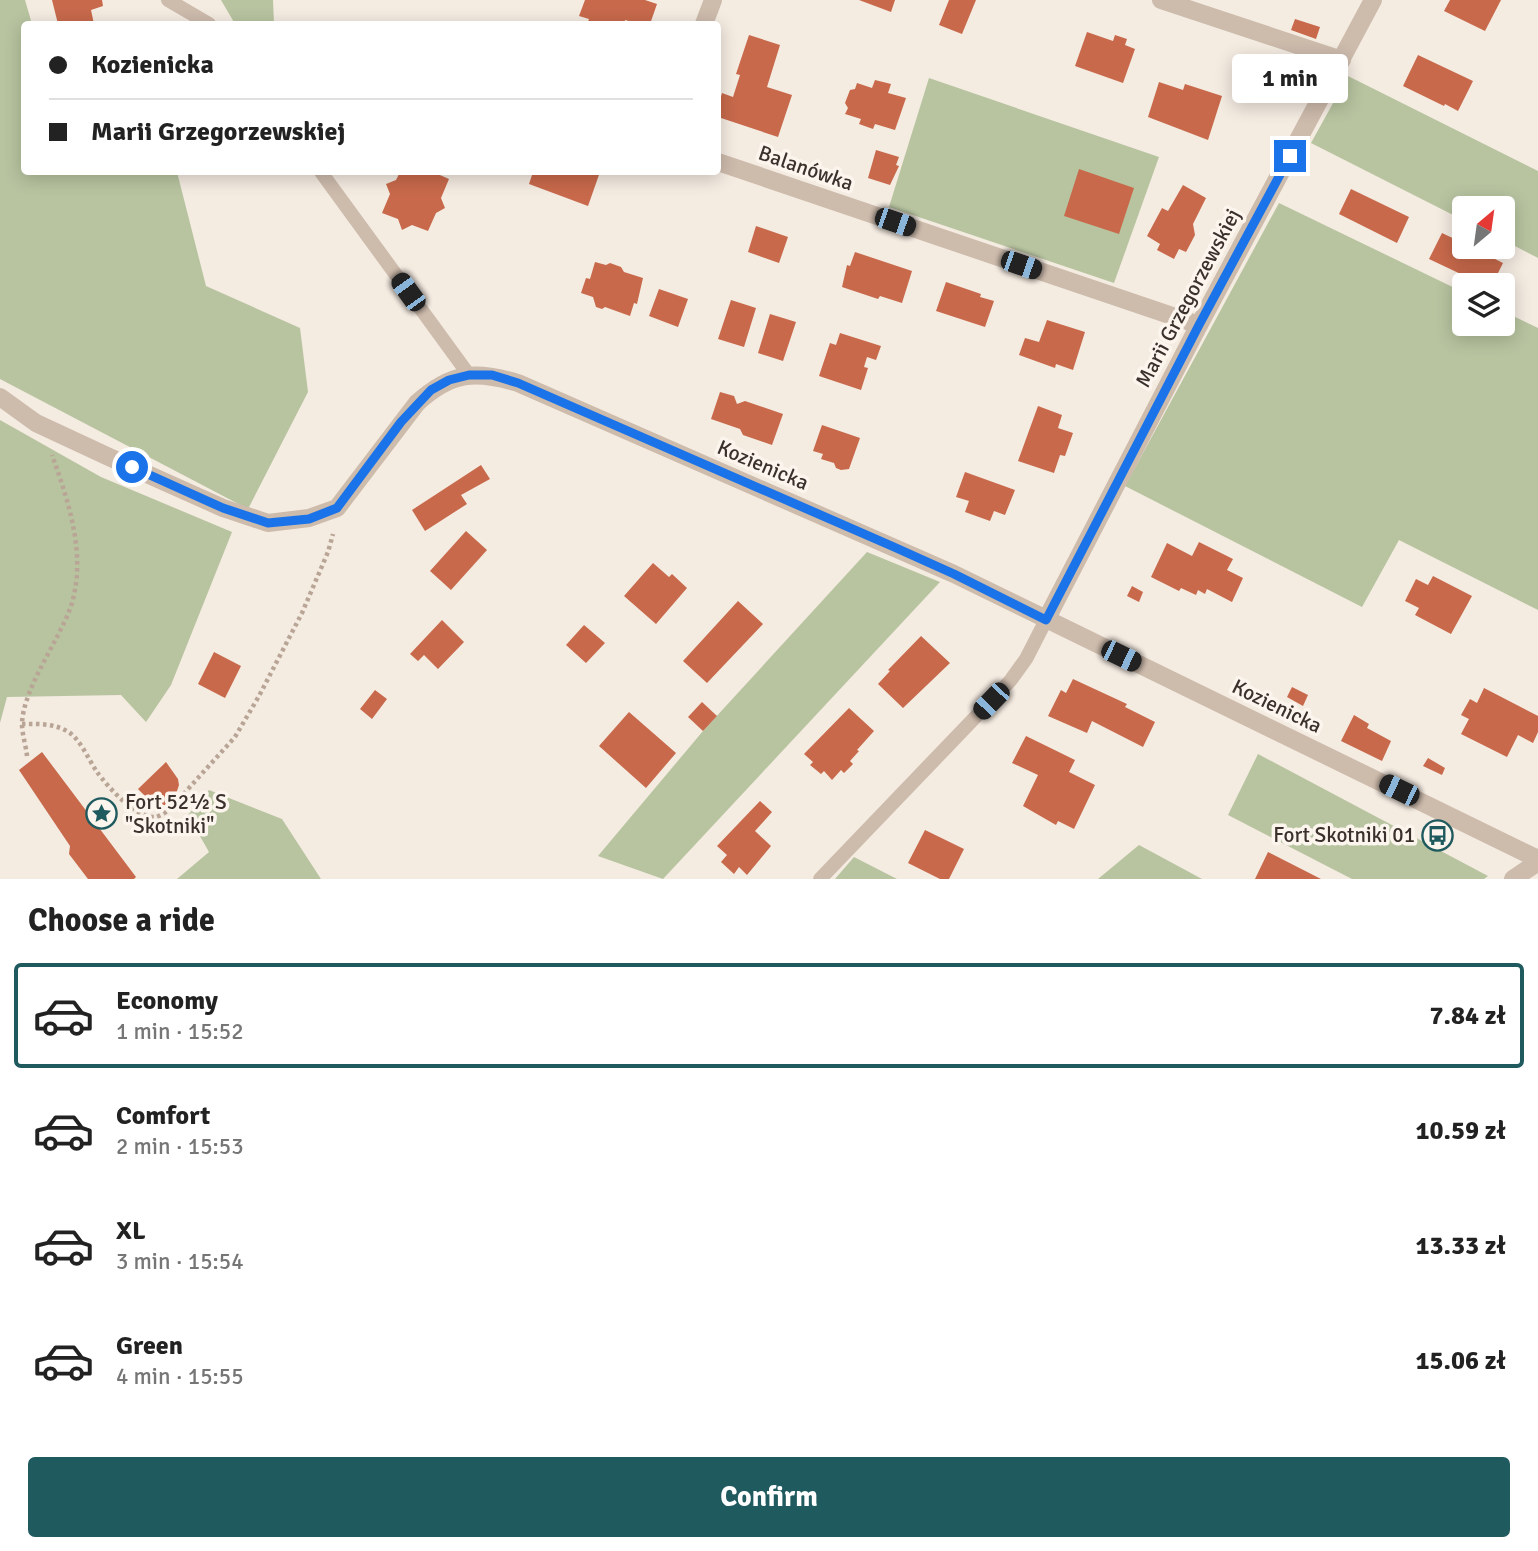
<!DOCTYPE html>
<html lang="en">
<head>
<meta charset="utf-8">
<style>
  :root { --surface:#fff; --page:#f6f6f6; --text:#222; --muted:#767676; --line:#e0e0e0; --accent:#1f5a5e }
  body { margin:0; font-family:Signika,sans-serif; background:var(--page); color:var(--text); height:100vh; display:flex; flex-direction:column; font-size:26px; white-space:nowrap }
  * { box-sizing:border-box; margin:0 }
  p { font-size:23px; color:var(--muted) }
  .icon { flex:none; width:38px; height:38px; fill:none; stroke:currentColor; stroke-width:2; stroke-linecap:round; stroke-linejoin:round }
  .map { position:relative; height:879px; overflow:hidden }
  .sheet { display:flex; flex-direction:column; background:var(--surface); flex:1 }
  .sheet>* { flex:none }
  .banner { position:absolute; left:21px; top:21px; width:700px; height:154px; border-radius:7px; box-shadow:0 4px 18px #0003; display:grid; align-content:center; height:154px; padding:0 28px; background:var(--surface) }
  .needle { width:46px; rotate:29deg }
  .controls { position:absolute; left:1452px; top:196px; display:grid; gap:14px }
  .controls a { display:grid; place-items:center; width:63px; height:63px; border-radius:7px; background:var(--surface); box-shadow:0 4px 18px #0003; font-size:35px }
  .end { position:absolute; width:32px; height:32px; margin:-16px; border:9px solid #1a73e8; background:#fff; box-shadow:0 0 0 4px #fff }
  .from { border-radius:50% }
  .bubble { position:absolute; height:49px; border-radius:7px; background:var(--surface); box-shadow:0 4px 18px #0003; font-size:23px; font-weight:700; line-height:49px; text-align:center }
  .car { position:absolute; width:21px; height:42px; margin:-21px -10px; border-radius:9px; box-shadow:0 0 5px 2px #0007; background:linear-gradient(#222 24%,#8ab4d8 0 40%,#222 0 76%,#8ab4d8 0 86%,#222 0) }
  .banner b { display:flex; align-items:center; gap:24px; height:66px; font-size:26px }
  .banner b+b { border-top:2px solid var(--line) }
  .banner i { width:18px; height:18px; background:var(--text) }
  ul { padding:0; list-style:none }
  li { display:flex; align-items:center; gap:21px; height:105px; margin:0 14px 10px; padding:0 14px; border:4px solid transparent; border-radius:7px }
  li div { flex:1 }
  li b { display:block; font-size:26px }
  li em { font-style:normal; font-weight:700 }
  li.on { border-color:var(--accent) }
  li>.icon { width:63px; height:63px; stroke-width:1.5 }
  h2 { padding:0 28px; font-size:32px; line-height:84px }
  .button { display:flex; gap:14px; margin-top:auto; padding:14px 28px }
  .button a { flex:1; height:80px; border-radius:7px; background:var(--accent); color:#fff; font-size:28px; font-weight:700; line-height:80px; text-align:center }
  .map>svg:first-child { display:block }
</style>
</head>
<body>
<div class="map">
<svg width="1538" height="879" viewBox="0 0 1538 879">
  <rect width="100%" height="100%" fill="#f4ebe1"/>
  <g fill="#b8c4a0">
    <path d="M0,0H25L32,24H24V172H177L206,286L300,328L308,392L248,509L0,379Z"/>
    <path d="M221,0H273L274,24H235Z"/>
    <path d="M1348,76L1538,171V258L1503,240V208H1465V221L1311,143Z"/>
    <path d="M929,78L1159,157L1114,283L889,207Z"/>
    <path d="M1279,203L1465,293V324H1503V311L1538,328V610L1399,540L1362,607L1125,486Z"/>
    <path d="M0,420L101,477L232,532L171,685L146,722L121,695L7,697L0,723Z"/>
    <path d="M867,552L940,582L663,879L598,856L703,731Z"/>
    <path d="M1258,754L1488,876L1484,879H1352L1228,815Z"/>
    <path d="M209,790L282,819L321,879H177L209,852L188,815Z"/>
    <path d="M1139,845L1202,879H1098Z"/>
    <path d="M854,857L897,879H835Z"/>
  </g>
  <g fill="#c8694b">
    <path d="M52,0H102L103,6L91,10L94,24H58Z"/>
    <path d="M585,0H645L657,4L650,24H640L625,20L624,24H587L589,19L579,16Z"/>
    <path d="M859,0H895L891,12Z"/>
    <path d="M949,0H976L962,34L939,25Z"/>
    <path d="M1450,0H1501L1485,31L1444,11Z"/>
    <path d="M1295,19L1320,27L1316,39L1291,30Z"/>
    <path d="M1087,32L1113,41L1115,35L1127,39L1125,45L1135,49L1123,83L1075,66Z"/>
    <path d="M749,35L780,45L767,87L792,95L778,137L718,117V106L722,93L733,97L740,75L736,74Z"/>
    <path d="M1418,55L1473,81L1458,111L1445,104L1444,106L1403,86Z"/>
    <path d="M875,80L891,84L888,93L906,98L895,130L875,124L873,129L859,124L861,119L845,114L848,108L845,103L850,90L855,89L857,83L872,88Z"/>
    <path d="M1159,82L1183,90L1185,84L1222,96L1208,140L1148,117Z"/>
    <path d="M876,150L899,157L896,165L899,166L890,185L868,178Z"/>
    <path d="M1079,169L1134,188L1119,234L1064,216Z"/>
    <path d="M400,172H433L449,179L441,198L445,208L436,213L428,231L412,225L402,230L398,219L382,213L390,194L386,184L396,180Z"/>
    <path d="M533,172H600L588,206L529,184Z"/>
    <path d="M1183,185L1206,198L1193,224L1195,235L1186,252L1179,249L1174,259L1157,250L1160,244L1147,236L1162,208L1168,211Z"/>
    <path d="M1351,189L1409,217L1397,243L1339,214Z"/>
    <path d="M756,226L788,237L779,263L748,252Z"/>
    <path d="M1442,233L1465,244V247H1471L1503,263L1492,285H1484L1429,259Z"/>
    <path d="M855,252L912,271L902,303L880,296L878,299L842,287L847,265L850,266Z"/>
    <path d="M595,262L606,265L610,263L621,267L624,272L643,278L637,304L634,303L630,316L605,307L602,309L596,307L593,297L581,293L586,278L590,279Z"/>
    <path d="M946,282L981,294L980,297L994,301L985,327L936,311Z"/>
    <path d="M659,289L688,299L678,327L649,316Z"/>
    <path d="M731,300L756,308L744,347L718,339Z"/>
    <path d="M770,314L796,322L783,361L758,353Z"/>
    <path d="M1047,320L1085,332L1073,370L1056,364L1055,368L1019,355L1025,338L1039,342Z"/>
    <path d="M840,333L881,346L876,360L867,357L864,367L868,368L861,390L819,376L830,343L836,345Z"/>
    <path d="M720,392L734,396L737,404L745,401L783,414L772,445L743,435L740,429L711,419Z"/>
    <path d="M1038,406L1062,415L1058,428L1073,433L1065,456L1060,455L1054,473L1018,461Z"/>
    <path d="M822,425L860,438L849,469L841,470L836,468L834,463L821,459L823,454L813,451Z"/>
    <path d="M481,465L490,479L461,495L467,504L425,531L412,510Z"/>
    <path d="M965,472L1015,490L1005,515L994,511L990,521L965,512L969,501L956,497Z"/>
    <path d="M466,531L487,550L451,590L430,571Z"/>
    <path d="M1199,542L1233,559L1227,570L1243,578L1232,602L1207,589L1205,594L1198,590L1196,595L1181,588L1179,591L1151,577L1167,543L1192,556Z"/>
    <path d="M653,563L669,577L672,574L687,588L656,624L624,596Z"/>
    <path d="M1433,576L1472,596L1451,634L1415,615L1419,608L1405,601L1416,579L1428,585Z"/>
    <path d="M1132,586L1143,592L1139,602L1127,596Z"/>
    <path d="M738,601L763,624L707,683L683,661Z"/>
    <path d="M442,620L464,642L438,669L424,655L418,661L410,654Z"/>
    <path d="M584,625L605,643L586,663L566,645Z"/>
    <path d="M921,636L950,663L903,708L878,684L890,671L888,670Z"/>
    <path d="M214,652L241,666L225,698L198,684Z"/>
    <path d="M1073,679L1127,704L1125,707L1155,722L1143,747L1092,721L1087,733L1048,716L1061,690L1066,693Z"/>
    <path d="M1292,687L1308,695L1303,706L1287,697Z"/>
    <path d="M1484,688L1538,716V732L1533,743L1518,735L1507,757L1461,734L1469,719L1461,715L1470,699L1477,703Z"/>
    <path d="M375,690L387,699L372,719L360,709Z"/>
    <path d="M702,702L717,716L703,731L688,717Z"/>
    <path d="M849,708L874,731L857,750L859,751L850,761L853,764L844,773L841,770L832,780L824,771L821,774L810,765L813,762L804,754Z"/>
    <path d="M629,712L676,753L646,788L599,746Z"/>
    <path d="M1354,715L1369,724L1367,728L1391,741L1382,761L1341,741Z"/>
    <path d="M1026,736L1075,760L1069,772L1095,785L1074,829L1058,821L1056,825L1023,806L1038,775L1012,763Z"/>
    <path d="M42,752L136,877L134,879H88L69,854L70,846L19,770Z"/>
    <path d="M1428,758L1445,768L1442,775L1423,766Z"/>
    <path d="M166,762L178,779L179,785L177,791L165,805L158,806L153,804L138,789Z"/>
    <path d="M760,801L772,812L755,831L771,846L747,875L739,867L734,874L721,862L727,855L717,846Z"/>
    <path d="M925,830L964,849L949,879H940L908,863Z"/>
    <path d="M1268,852L1321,879H1255Z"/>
  </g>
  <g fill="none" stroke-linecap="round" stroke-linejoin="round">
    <g stroke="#b9a596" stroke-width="4.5" stroke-dasharray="3.5 3.5" stroke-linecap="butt">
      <path d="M22,724C36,724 51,723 65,730C80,737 88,759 97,772C108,787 136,819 156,817C160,816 166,812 170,809L235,737L259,696L302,613L328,552L333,534"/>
      <path d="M27,756C26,746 22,734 22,724C23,688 59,641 71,606C87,556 69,503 52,455"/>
    </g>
    <g stroke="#cdbbac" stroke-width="14">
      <path d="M168,0L209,24"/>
      <path d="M321,172L469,375"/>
      <path d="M820,879L1010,681L1026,659L1046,620"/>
    </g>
    <g stroke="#cdbbac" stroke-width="18">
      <path d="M1161,0L1342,60"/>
      <path d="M704,24L713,0"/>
      <path d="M718,162L1199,325"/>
      <path d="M0,397L36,423L109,457L223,508L268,523L309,518L337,508L417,403C451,372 475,370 518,383L954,574L1538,859"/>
      <path d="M1046,620L1199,325L1373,0"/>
      <path d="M1513,879L1538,862"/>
    </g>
  </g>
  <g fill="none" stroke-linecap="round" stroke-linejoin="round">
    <path stroke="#1a73e8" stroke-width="9" d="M132,467L223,508L268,523L309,519L337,508L401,422L431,390L449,380L469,375H492L518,383L894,547L954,574L1046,620L1199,325L1290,156"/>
  </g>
  <defs>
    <symbol id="sight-ring" viewBox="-11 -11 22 22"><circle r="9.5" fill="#fbf5ee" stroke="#1f5a5e" stroke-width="1.5"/><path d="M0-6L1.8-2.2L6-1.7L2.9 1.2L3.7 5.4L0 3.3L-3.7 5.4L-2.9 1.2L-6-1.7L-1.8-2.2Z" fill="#1f5a5e"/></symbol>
    <symbol id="bus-ring" viewBox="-11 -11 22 22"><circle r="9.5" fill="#fbf5ee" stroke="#1f5a5e" stroke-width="1.5"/><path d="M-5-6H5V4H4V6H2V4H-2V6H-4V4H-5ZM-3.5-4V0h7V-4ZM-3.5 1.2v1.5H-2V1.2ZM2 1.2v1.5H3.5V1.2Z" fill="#1f5a5e"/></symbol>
  </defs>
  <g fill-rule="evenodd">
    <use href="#sight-ring" x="84" y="796" width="35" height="35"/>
    <use href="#bus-ring" x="1420" y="818" width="35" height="35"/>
  </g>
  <g text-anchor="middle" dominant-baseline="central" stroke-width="7" stroke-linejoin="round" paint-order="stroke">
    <g font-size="21" fill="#3b302b" stroke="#fbf5ee">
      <text transform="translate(806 168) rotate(19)">Balanówka</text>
      <text transform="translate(1188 298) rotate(-62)">Marii Grzegorzewskiej</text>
      <text transform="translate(763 465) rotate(23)">Kozienicka</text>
      <text transform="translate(1277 706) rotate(26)">Kozienicka</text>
    </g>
    <g font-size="21" fill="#3b302b" stroke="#fbf5ee" text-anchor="start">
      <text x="125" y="802">Fort 52½ S<tspan x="125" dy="24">"Skotniki"</tspan></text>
      <text x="1415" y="835" text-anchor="end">Fort Skotniki 01</text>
    </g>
  </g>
</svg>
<div class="controls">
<a><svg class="needle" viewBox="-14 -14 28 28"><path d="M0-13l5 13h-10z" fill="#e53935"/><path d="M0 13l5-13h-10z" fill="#767676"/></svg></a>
<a><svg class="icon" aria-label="layers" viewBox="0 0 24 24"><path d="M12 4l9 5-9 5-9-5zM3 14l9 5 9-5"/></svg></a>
</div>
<i class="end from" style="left:132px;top:467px"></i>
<i class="end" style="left:1290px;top:156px"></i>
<div class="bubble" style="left:1232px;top:54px;width:116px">1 min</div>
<i class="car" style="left:895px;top:222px;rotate:109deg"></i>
<i class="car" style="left:1021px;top:265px;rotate:109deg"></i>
<i class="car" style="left:408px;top:292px;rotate:324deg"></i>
<i class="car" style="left:1121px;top:656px;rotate:116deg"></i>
<i class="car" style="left:991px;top:701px;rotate:224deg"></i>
<i class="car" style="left:1399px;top:790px;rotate:296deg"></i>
<div class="banner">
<b><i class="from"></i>Kozienicka</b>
<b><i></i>Marii Grzegorzewskiej</b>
</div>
</div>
<section class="sheet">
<h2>Choose a ride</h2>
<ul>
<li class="on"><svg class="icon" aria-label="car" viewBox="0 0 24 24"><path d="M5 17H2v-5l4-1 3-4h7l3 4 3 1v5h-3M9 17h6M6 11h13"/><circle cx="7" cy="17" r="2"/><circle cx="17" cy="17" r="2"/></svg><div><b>Economy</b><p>1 min · 15:52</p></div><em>7.84 zł</em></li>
<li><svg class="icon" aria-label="car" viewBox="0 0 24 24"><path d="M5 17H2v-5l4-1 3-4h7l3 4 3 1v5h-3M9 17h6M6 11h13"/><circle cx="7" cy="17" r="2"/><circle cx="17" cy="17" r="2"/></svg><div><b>Comfort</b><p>2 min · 15:53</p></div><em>10.59 zł</em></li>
<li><svg class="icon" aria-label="car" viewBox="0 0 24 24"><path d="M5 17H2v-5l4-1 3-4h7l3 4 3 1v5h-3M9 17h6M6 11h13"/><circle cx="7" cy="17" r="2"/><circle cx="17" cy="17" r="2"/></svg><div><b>XL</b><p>3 min · 15:54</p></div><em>13.33 zł</em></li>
<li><svg class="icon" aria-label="car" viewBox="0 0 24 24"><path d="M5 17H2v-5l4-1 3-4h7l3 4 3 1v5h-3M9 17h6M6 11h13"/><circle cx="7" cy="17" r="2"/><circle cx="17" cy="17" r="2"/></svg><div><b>Green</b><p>4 min · 15:55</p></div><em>15.06 zł</em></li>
</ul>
<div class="button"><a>Confirm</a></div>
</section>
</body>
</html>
